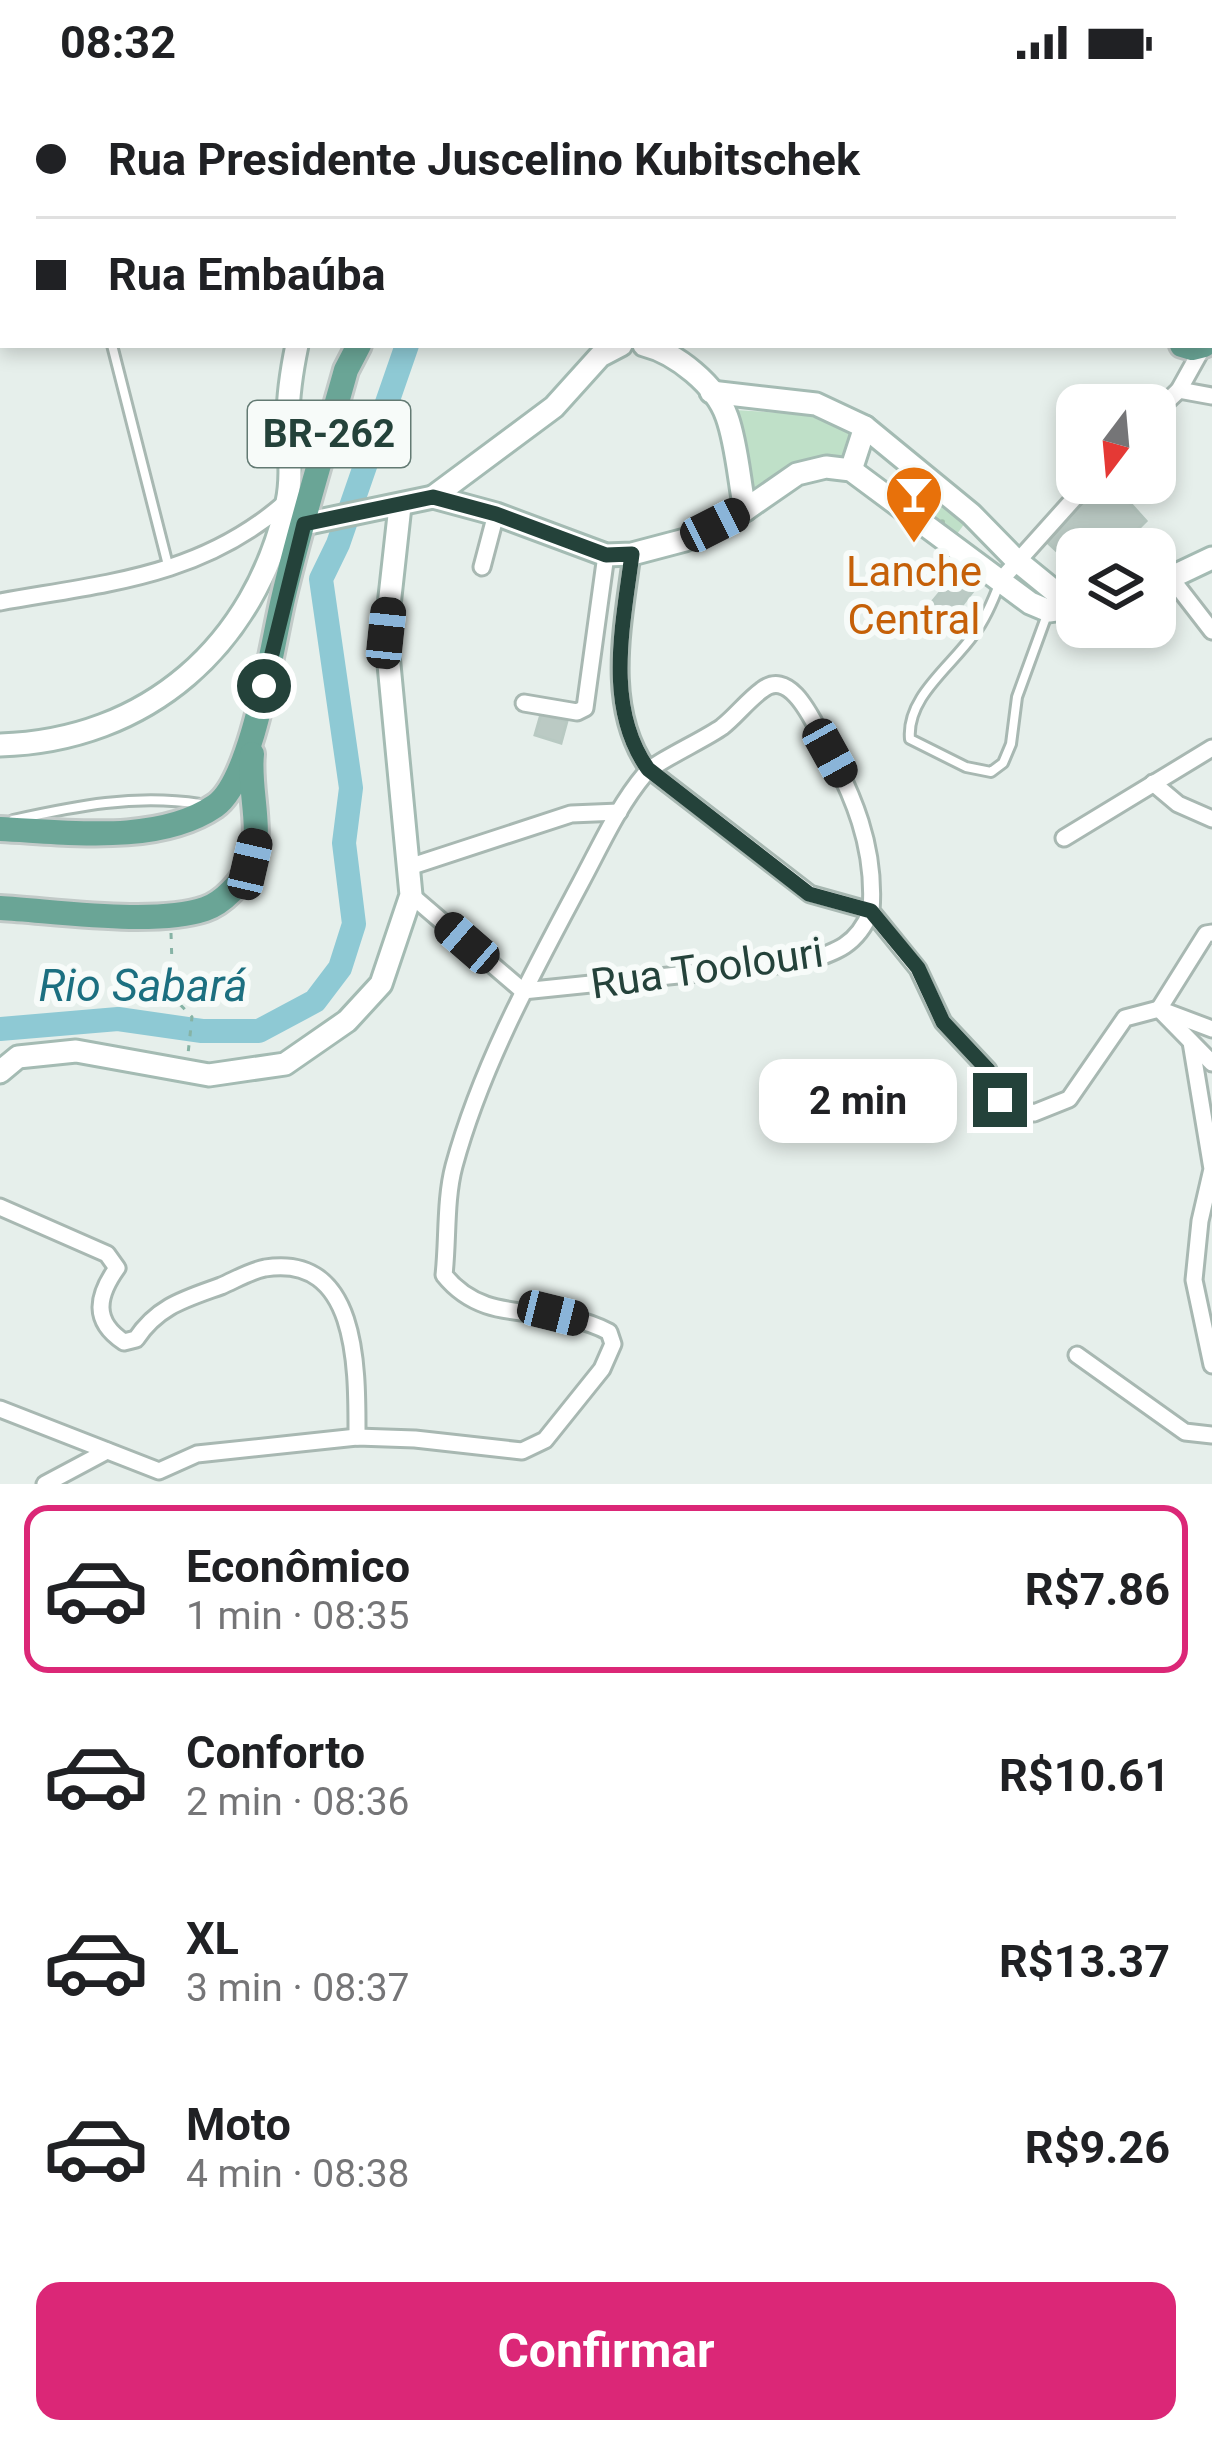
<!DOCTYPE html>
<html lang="pt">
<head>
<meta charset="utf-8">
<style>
  :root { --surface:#fff; --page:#f2f2f2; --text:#202124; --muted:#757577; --line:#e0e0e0; --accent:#db2777 }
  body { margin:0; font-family:Roboto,sans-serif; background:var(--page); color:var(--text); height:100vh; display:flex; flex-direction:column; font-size:45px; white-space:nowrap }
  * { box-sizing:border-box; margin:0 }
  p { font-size:39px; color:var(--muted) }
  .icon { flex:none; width:66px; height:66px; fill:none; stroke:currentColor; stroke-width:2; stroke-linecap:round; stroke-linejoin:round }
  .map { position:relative; height:1400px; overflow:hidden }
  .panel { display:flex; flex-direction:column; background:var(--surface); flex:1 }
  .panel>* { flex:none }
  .top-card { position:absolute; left:0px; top:0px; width:1212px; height:264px; box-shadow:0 6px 18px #0003; display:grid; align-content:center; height:264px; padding:0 36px; background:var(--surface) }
  .needle { width:78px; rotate:196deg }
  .tools { position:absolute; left:1056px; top:300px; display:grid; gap:24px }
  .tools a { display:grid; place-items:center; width:120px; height:120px; border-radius:24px; background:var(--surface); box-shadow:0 6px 18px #0003; font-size:60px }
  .end { position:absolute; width:54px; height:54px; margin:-27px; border:15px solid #24423a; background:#fff; box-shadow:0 0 0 6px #fff }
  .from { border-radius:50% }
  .bubble { position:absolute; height:84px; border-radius:24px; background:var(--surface); box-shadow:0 6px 18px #0003; font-size:39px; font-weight:700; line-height:84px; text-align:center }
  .car { position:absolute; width:36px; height:72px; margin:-36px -18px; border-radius:15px; box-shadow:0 0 9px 3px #0007; background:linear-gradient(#222 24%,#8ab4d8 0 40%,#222 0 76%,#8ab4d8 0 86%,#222 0) }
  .top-card b { display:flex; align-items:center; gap:42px; height:114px; font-size:45px }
  .top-card b+b { border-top:3px solid var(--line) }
  .top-card i { width:30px; height:30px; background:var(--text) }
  ul { padding:21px 0 0; list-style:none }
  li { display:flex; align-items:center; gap:36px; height:168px; margin:0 24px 18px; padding:0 12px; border:6px solid transparent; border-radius:24px }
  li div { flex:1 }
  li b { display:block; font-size:45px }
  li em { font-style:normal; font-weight:700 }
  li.selected { border-color:var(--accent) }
  li>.icon { width:108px; height:108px; stroke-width:1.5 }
  .button { display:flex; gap:24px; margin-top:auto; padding:24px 36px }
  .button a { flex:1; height:138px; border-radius:24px; background:var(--accent); color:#fff; font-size:48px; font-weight:700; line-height:138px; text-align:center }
  .status { display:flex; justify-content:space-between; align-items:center; height:84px; padding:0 60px; background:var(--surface); direction:ltr }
  .status svg { height:33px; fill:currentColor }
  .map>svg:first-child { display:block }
</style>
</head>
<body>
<div class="status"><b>08:32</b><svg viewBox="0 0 49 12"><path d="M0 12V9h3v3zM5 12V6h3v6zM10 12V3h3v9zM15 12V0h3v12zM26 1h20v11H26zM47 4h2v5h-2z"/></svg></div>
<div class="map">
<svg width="1212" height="1400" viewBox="0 0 1212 1400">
  <defs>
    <pattern id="grass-dots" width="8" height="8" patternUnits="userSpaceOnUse" patternTransform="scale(3)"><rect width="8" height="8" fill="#bfe0c8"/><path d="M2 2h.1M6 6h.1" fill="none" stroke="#a4c1ad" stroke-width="1.8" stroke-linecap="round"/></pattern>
  </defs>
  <rect width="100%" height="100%" fill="#e6efeb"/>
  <path fill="url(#grass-dots)" d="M933,414L965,439L957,450L924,426Z"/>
  <path fill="#bfe0c8" d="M735,326L814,331L855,346L848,382L792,386L748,410Z"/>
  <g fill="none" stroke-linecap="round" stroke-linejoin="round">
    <g stroke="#8ec9d4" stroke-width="24">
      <path d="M1209,188L1212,189"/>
      <path d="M0,945L118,935L202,947H259L315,917L340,884L354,840L344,759L351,704L321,495L338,460L407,261"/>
    </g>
  </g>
  <g fill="#bbcac4" stroke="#b8c9c2" stroke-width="3">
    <path d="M1102,399H1112L1146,437L1118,465H1077V486L1045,456Z"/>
    <path d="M963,481L981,497L951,535L932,518Z"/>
    <path d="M541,630L567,637L561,659L535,651Z"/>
  </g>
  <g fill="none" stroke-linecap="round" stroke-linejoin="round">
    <defs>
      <g id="lane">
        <path d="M0,79L3,81"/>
        <path d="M112,261L169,485"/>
        <path d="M1000,498C993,517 986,534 974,550C952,582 906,613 910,655L966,683L991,688L1003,679L1011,660L1017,613L1048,528"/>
        <path d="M13,736C76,722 135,710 200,720"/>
      </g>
      <g id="street">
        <path d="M1090,0L1096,3"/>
        <path d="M1172,0L1173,3"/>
        <path d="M51,3L53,0"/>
        <path d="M558,3L561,0"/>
        <path d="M1209,34H1212"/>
        <path d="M0,43L3,41"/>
        <path d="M1209,142H1212"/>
        <path d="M1179,306L1212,312"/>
        <path d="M1155,329L1179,306L1204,261"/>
        <path d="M482,483L496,430"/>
        <path d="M1171,494L1212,547"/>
        <path d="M1000,497L1088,399"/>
        <path d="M0,518C106,499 200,493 285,419"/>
        <path d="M524,619L577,628L585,624L606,471"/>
        <path d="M1153,699L1178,720L1212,735"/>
        <path d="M1064,754L1212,664"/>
        <path d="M409,783L571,730L619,728"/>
        <path d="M411,811L523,907L804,878C837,868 857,861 871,827L810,810L648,685C604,623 623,541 632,470"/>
        <path d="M1212,849L1206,850L1159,925L1212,979"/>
        <path d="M1191,958L1212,1085L1200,1137L1194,1196L1212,1281"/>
        <path d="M0,1123L107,1170L117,1184C97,1212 92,1237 124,1258L136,1255C158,1222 185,1215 221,1202C235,1196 250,1187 265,1184C360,1169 357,1288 357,1353"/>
        <path d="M1077,1271L1185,1348L1212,1351"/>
        <path d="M0,1325L159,1387L197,1370L357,1353L415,1355L522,1367L545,1356L602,1285L613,1260L609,1248C550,1216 488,1246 444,1191C448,1156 445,1116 454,1082C481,983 532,890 580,800C600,763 618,722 645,690C653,679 704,656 722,643C736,632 747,617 762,606C790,584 812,635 823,655C853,710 876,763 871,827L918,885L943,938L988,986L1000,1016L1034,1029L1069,1015L1125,934L1159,925L1212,945"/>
        <path d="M45,1400L107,1367"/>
      </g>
      <g id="secondary">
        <path d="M875,0L882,3"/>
        <path d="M1042,0L1046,3"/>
        <path d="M724,3L729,0"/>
        <path d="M1209,58H1212"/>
        <path d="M644,261C676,269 716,301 727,333C737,361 739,396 745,426"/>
        <path d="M711,308L816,320L865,343L971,430L1016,476L1075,524"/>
        <path d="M851,386L865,343"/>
        <path d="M433,413L554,323L600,272L621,261"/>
        <path d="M304,440L433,413L496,430L606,471L632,470L685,456L745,426L797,390L826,383L851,386L1030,519L1049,527L1077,523"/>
        <path d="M1155,501L1212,474"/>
        <path d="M0,661C147,657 256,561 287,418C293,390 288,362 288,335C288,310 292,285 297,261"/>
        <path d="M0,988L18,973L76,967L209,991L285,980L347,937L381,900L411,811L386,549L400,422"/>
      </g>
      <g id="primary">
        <path d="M1209,224L1212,228"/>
        <path d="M1182,261L1192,264L1204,261"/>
        <path d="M0,745C66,748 158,761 215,722C253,696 272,561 283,515C301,438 325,362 346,286L359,261"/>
        <path d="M0,824C55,827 154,842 205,825C223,819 243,798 250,780C264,747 248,706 252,670"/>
      </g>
    </defs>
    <use href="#lane" stroke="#a8b8b2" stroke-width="14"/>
    <use href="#street" stroke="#a8b8b2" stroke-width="21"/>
    <use href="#secondary" stroke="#a4bbb3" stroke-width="27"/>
    <use href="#primary" stroke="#c2cac8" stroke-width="30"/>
    <path stroke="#86b3a5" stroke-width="3" stroke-dasharray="6 9" stroke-linecap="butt" d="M171,849L173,913L192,933L188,970"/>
    <use href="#lane" stroke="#fff" stroke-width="8"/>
    <use href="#street" stroke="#fff" stroke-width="15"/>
    <use href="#secondary" stroke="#fff" stroke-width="21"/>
    <use href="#primary" stroke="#6aa596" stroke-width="24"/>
  </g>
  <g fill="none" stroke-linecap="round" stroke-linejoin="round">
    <path stroke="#24423a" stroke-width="15" d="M264,602L304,440L433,413L496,430L606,471L632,470C623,541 604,623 648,685L809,810L871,827L918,884L943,938L988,986L1000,1016"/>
  </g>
  <defs>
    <symbol id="bar-pin" viewBox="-11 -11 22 30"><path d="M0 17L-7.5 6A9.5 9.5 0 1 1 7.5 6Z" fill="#e8710a" stroke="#f7fbf9"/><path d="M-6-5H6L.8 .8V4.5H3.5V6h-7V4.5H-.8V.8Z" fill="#fff"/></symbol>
  </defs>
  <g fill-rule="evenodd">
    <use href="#bar-pin" x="881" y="377" width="66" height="90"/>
  </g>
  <g text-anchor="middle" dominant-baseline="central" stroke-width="12" stroke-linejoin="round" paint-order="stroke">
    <rect fill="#f7fbf9" stroke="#637a73" stroke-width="3" x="248" y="317" width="162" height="66" rx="9"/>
    <g font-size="39" font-weight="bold" fill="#24423a">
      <text x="329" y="350">BR-262</text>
    </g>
    <g font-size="42" fill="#c56008" stroke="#f7fbf9">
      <text x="914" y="487">Lanche<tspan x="914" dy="48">Central</tspan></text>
    </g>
    <g font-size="42" fill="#24423a" stroke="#f7fbf9">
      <text transform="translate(707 884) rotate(-8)">Rua Toolouri</text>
    </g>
    <g font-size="45" font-style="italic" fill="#1c6f80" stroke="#f7fbf9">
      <text x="143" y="901">Rio Sabará</text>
    </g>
  </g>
</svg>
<div class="tools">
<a><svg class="needle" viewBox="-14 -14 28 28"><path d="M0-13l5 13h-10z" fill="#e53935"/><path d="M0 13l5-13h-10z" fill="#757577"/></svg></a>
<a><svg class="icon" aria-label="layers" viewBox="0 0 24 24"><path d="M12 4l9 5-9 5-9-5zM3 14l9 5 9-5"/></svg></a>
</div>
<i class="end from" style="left:264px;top:602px"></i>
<i class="end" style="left:1000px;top:1016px"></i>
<div class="bubble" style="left:759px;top:975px;width:198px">2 min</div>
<i class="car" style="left:715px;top:441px;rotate:63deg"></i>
<i class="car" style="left:386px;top:549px;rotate:6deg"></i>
<i class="car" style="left:830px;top:669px;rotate:151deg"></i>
<i class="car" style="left:250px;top:780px;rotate:13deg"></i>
<i class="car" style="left:467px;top:859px;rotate:311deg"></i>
<i class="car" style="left:553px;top:1229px;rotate:104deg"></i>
<div class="top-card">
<b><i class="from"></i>Rua Presidente Juscelino Kubitschek</b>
<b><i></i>Rua Embaúba</b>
</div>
</div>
<section class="panel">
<ul>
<li class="selected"><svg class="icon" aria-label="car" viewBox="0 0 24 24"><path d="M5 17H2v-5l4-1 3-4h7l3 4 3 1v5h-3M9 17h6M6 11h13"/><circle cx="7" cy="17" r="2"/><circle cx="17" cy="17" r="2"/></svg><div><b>Econômico</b><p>1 min · 08:35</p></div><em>R$7.86</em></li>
<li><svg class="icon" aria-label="car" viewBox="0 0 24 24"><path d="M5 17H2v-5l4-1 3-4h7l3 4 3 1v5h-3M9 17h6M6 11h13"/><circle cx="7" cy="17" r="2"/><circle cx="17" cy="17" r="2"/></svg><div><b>Conforto</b><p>2 min · 08:36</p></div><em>R$10.61</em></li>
<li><svg class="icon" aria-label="car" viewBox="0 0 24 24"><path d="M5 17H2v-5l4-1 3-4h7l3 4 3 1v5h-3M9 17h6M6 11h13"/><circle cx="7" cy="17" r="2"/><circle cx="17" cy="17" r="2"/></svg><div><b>XL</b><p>3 min · 08:37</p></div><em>R$13.37</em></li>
<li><svg class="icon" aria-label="car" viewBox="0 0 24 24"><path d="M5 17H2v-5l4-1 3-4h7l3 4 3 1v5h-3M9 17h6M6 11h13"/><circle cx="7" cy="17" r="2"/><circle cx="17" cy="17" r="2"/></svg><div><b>Moto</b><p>4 min · 08:38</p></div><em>R$9.26</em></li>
</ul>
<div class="button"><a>Confirmar</a></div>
</section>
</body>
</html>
